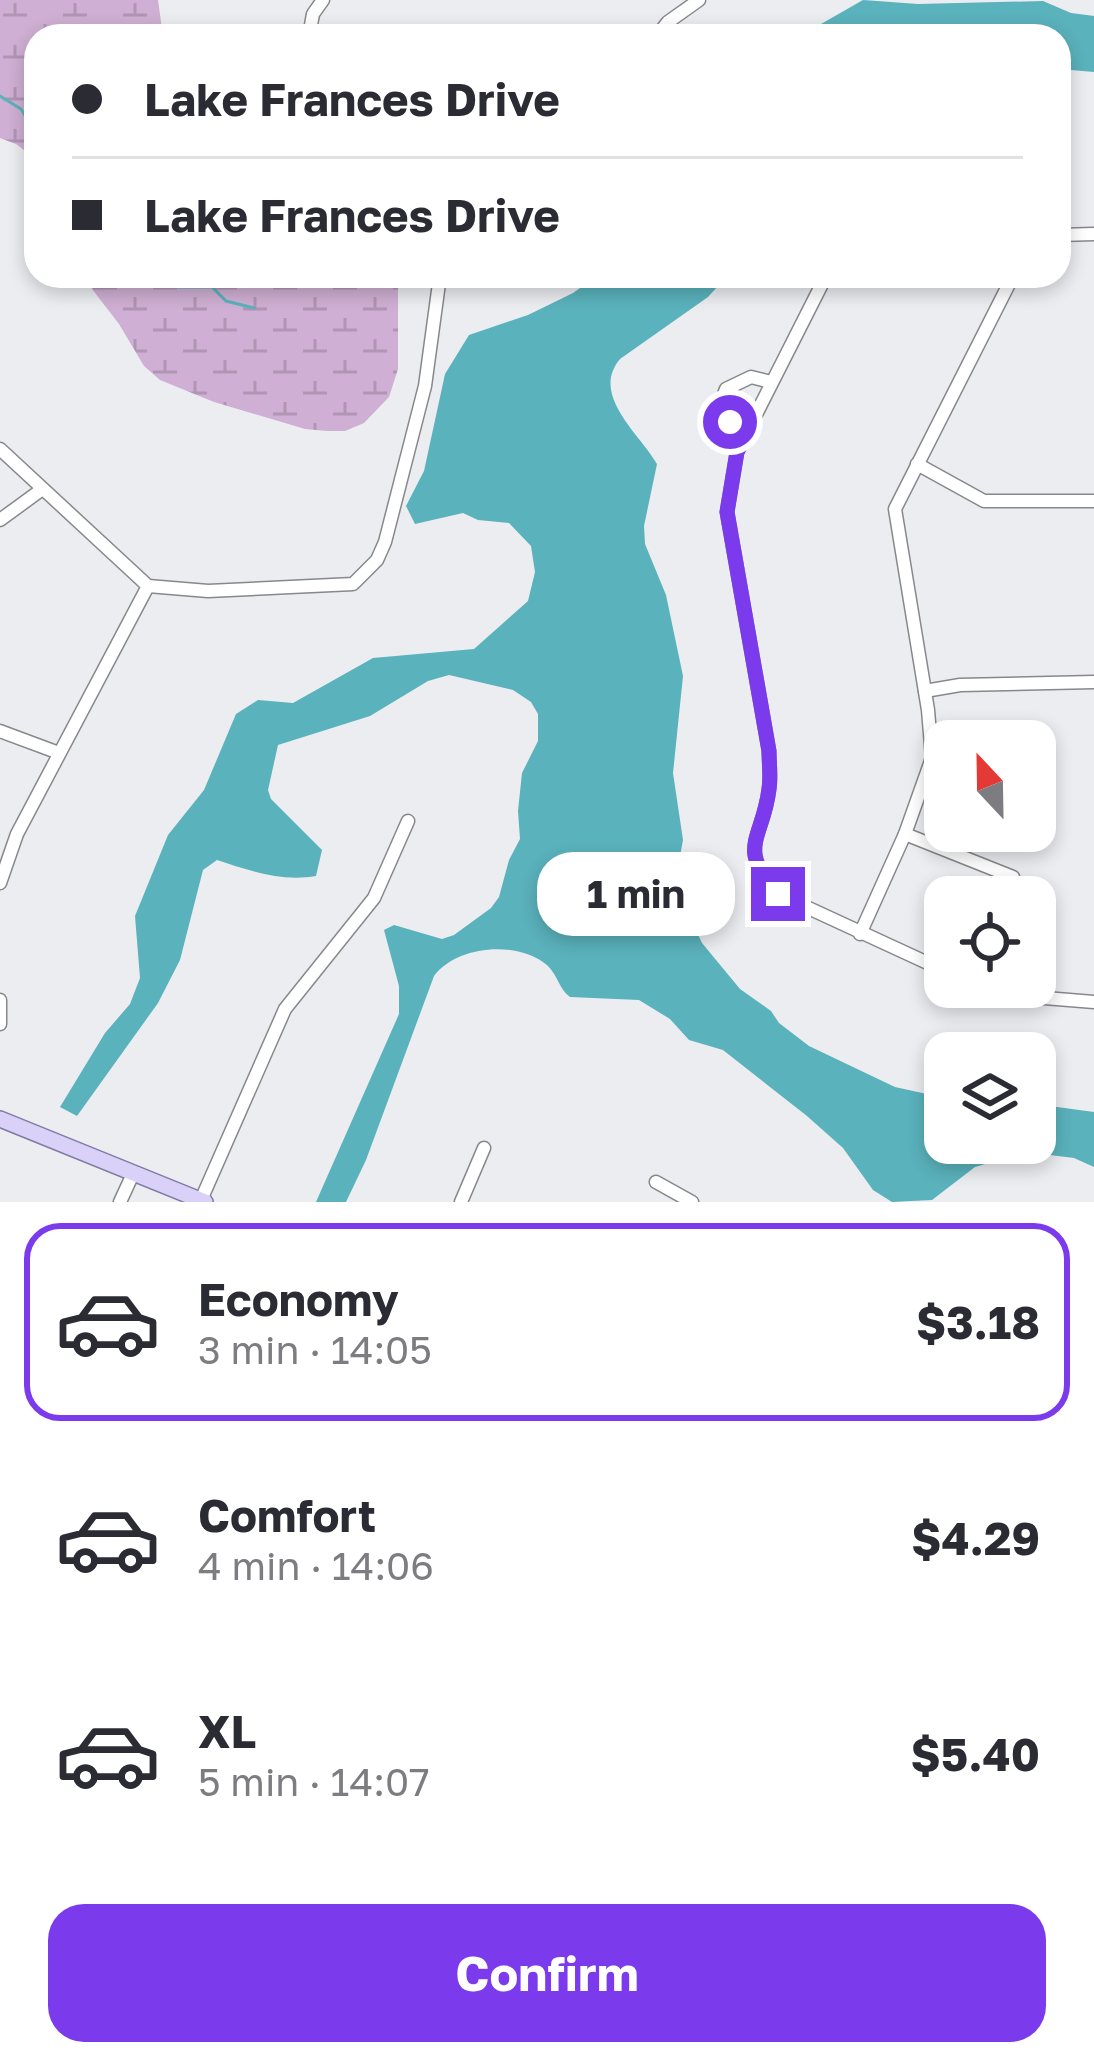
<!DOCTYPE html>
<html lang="en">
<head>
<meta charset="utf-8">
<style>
  :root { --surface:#fff; --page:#f7f7f7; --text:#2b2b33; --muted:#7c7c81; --line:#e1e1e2; --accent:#7c3aed }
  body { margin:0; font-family:"Golos Text",sans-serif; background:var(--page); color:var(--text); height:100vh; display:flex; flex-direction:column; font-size:45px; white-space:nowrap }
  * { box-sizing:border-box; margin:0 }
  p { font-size:39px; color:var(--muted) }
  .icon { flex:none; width:66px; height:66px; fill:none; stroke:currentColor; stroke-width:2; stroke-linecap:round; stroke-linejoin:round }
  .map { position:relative; height:1202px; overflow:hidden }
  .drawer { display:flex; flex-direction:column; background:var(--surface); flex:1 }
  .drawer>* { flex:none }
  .guide { position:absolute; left:24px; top:24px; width:1047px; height:264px; border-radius:36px; box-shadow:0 6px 18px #0003; display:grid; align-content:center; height:264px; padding:0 48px; background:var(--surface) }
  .needle { width:78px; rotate:338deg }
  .controls { position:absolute; left:924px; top:720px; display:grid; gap:24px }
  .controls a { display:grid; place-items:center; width:132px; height:132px; border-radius:24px; background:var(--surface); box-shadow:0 6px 18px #0003; font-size:60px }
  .end { position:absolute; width:54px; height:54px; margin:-27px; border:15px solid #7c3aed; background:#fff; box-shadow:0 0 0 6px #fff }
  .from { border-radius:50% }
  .bubble { position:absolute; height:84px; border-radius:36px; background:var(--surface); box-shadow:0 6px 18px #0003; font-size:39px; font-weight:700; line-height:84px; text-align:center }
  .guide b { display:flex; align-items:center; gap:42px; height:114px; font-size:45px }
  .guide b+b { border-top:3px solid var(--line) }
  .guide i { width:30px; height:30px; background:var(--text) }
  ul { padding:21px 0 0; list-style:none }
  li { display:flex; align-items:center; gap:36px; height:198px; margin:0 24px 18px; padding:0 24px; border:6px solid transparent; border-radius:36px }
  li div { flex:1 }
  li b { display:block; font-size:45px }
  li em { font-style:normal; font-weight:700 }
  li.selected { border-color:var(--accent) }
  li>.icon { width:108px; height:108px; stroke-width:1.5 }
  .action { display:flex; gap:24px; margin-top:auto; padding:24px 48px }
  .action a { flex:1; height:138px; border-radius:36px; background:var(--accent); color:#fff; font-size:48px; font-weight:700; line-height:138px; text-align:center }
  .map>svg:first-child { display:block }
</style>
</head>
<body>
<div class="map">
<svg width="1094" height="1202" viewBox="0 0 1094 1202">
  <defs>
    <pattern id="wetland-marsh" width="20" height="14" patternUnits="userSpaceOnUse" patternTransform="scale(3)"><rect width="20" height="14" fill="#cfafd3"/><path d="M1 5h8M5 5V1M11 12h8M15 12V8" fill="none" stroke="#b195b4"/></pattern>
  </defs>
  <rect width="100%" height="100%" fill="#ebedf1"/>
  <g fill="url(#wetland-marsh)">
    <path d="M0,0H158L163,36H36V159L16,144L0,138Z"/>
    <path d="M82,276H398V369L389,397L364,423L345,431H327L305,429L214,402L160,380L144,366L119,324Z"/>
  </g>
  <g fill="#5ab2bc">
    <path d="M863,0L918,4L1043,1L1071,13L1094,16V72L1059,69V36H800Z"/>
    <path d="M597,276H727L708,297L620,359C590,395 639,433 657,464L644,526L645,544L666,595L683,676L673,773L683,840L677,872L679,894L702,943L740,989L771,1011L779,1023L809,1046L895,1087L945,1098V1143H1035V1104L1094,1112V1167L1074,1158L1026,1152L975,1167L932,1200L892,1202L873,1190L843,1148L807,1116L723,1050L689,1040L670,1019L639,1000L570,997C559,989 558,976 548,966C519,940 457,945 434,976L366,1160L346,1202H316L399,1014V986L384,930L394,925L442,939L454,935L491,908L499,897L509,860L520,839L518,811L522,773L538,741V714L531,702L513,690L449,675L428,681L370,716L278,745L268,790L271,799L322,850L316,876C281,882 251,871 217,860L203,870L180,960L158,1003L77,1116L60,1107L105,1033L130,1004L140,978L135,916L168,835L204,790L236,714L258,700L293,703L373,658L474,649L528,601L535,572L531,546L509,523L478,520L463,513L415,524L406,506L424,471L445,374L469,335L528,315L573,293Z"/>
  </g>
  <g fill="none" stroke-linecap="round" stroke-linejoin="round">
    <g stroke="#5ab2bc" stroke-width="3">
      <path d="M0,96L21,109L36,133"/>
      <path d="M166,276L178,287H212L226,301L254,308"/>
    </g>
    <defs>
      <g id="minor">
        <path d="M309,36L313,14L323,0"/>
        <path d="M657,36L668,22L699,0"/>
        <path d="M1059,235L1094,234"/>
        <path d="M826,276L737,452L727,512L769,751C769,763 771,777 769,789C763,839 736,847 778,894L945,971"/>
        <path d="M745,436C729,423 717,410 726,389L751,377L771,382"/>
        <path d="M0,449L148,586L208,591L353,584L377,560L385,542L425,386L440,276"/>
        <path d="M917,464L984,501H1094"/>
        <path d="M0,520L41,490"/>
        <path d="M925,691L960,685L1094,682"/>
        <path d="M0,731L59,753"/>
        <path d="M905,834L1013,877"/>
        <path d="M0,883L17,834L148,586"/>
        <path d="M860,934L905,834L932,758L928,710L895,509L1013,276"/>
        <path d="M981,987L996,994L1094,1002"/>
        <path d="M0,1000V1024"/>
        <path d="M656,1182L692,1202"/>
        <path d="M201,1200L285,1009L374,898L408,821"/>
        <path d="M120,1202L132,1176"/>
        <path d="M461,1202L484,1148"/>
      </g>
      <path id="major" d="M0,1119L205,1202"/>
    </defs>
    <use href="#minor" stroke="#86888b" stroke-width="15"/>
    <use href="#major" stroke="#817aa4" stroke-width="18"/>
    <use href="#minor" stroke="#fff" stroke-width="12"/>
    <use href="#major" stroke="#d9d1f8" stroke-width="15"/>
  </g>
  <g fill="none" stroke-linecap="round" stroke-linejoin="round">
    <path stroke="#7c3aed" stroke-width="15" d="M730,422L745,436L737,452L727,512L769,751C769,763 771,777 769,789C763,840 735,847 778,894"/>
  </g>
</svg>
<div class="controls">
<a><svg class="needle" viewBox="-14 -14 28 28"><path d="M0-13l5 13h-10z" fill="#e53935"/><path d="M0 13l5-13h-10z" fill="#7c7c81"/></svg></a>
<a><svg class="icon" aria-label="locate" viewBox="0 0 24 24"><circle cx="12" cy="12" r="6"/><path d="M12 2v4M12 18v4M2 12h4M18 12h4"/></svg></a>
<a><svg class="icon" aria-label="layers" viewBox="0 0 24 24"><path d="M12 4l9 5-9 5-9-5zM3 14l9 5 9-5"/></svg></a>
</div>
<i class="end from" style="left:730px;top:422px"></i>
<i class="end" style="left:778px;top:894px"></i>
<div class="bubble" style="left:537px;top:852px;width:198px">1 min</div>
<div class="guide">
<b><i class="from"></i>Lake Frances Drive</b>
<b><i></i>Lake Frances Drive</b>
</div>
</div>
<section class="drawer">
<ul>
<li class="selected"><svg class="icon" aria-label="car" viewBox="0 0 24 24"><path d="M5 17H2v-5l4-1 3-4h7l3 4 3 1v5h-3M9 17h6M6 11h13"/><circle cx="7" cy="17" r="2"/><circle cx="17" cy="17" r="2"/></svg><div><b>Economy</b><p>3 min · 14:05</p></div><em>$3.18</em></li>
<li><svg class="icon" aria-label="car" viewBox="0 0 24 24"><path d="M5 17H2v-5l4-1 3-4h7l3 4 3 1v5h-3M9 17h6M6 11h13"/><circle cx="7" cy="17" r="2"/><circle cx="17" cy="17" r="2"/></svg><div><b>Comfort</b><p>4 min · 14:06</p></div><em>$4.29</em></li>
<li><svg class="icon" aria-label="car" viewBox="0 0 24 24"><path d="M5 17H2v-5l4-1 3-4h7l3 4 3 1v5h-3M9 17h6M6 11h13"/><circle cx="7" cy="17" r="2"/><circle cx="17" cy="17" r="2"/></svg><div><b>XL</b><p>5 min · 14:07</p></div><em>$5.40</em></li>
</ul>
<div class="action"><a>Confirm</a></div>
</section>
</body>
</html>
